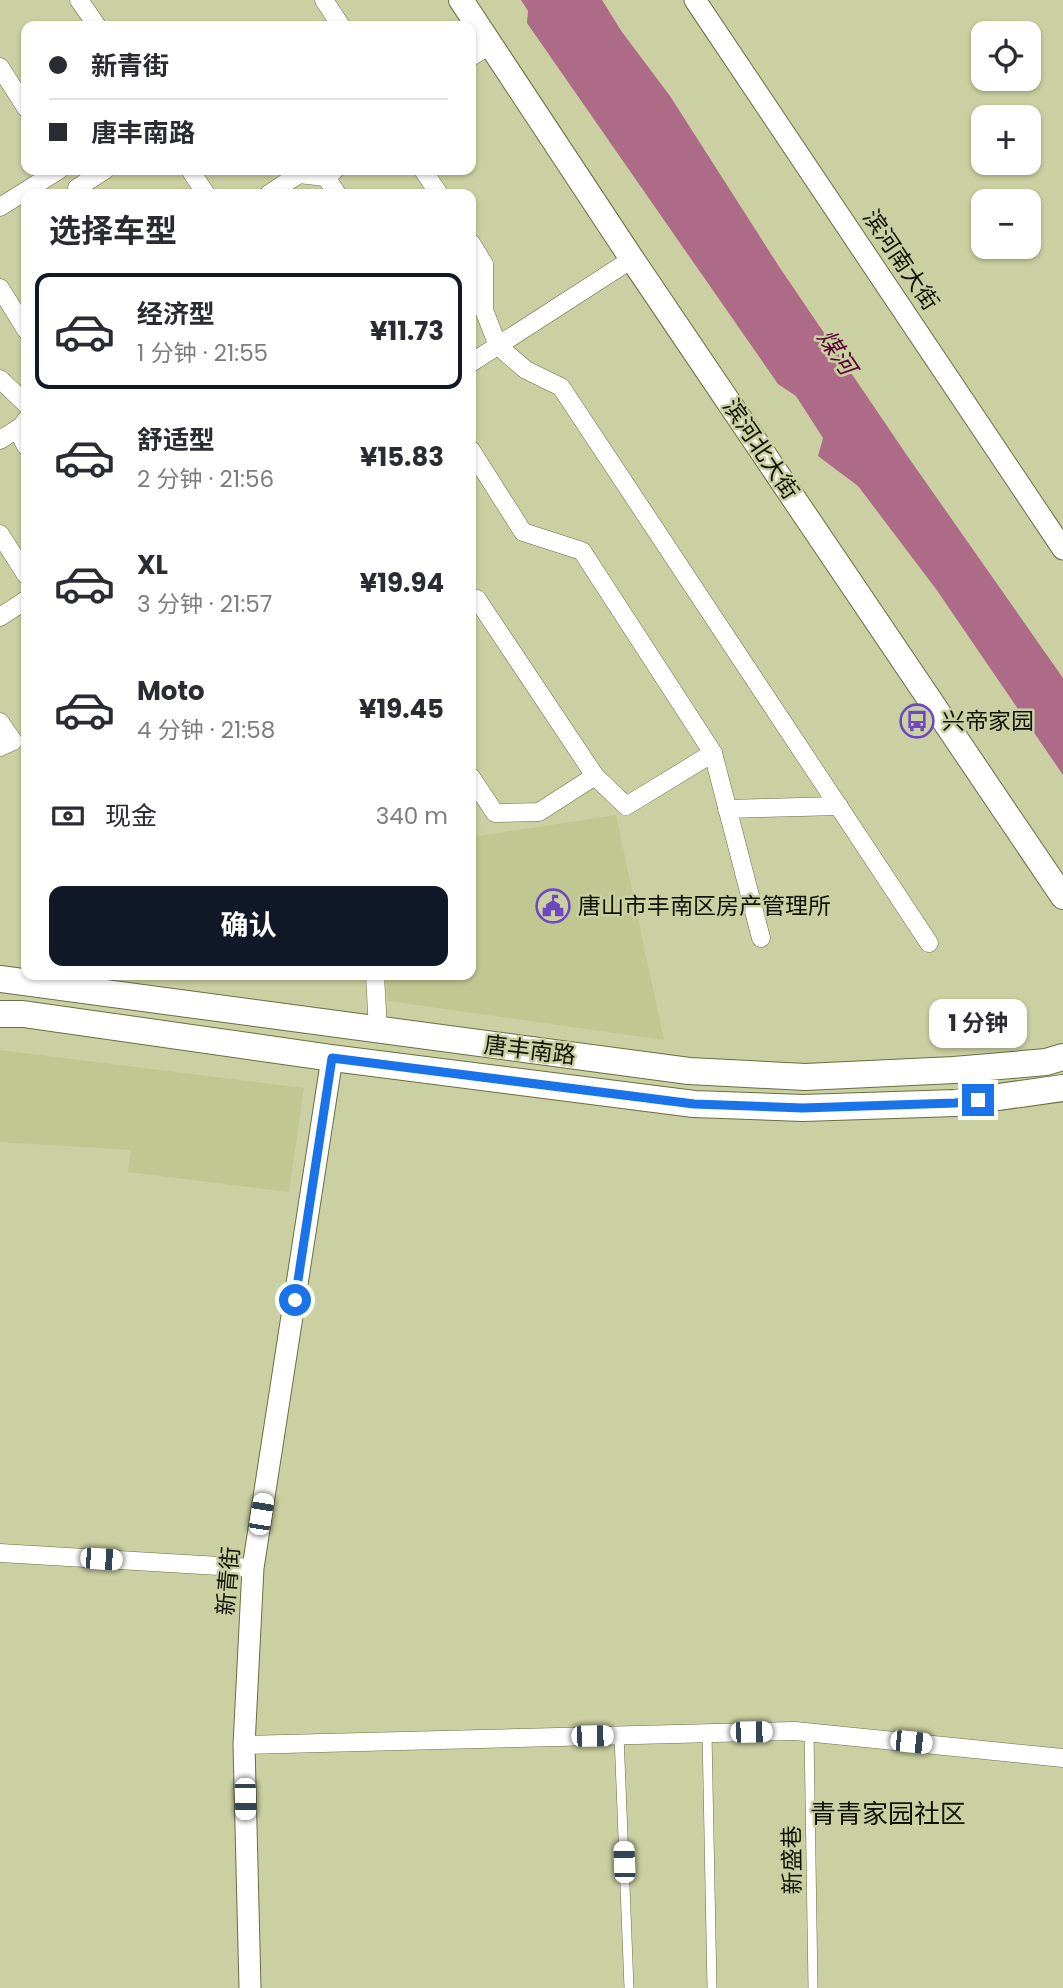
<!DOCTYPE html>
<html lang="zh">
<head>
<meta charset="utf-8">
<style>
  :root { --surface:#fff; --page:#f2f2f3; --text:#2b2b33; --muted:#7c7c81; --line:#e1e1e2; --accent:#111827 }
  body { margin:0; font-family:Poppins,"Noto Sans SC",sans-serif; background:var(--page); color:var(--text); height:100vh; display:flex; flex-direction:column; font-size:26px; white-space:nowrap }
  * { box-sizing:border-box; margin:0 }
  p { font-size:23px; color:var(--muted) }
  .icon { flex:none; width:38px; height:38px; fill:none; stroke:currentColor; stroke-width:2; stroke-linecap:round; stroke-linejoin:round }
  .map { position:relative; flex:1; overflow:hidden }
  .sheet { position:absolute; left:21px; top:189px; width:455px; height:791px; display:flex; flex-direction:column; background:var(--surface); border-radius:14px; box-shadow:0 2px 5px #0004 }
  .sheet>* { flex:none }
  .hud { position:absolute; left:21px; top:21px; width:455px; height:154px; border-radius:14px; box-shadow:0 2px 5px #0004; display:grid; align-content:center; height:154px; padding:0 28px; background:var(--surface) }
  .tools { position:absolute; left:971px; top:21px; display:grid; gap:14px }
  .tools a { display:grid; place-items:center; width:70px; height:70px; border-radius:14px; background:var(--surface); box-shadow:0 2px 5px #0004; font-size:35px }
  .end { position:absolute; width:32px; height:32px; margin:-16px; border:9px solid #1a73e8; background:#fff; box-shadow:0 0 0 4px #fff }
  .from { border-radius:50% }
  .bubble { position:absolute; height:49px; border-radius:14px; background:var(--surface); box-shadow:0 2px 5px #0004; font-size:23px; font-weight:700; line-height:49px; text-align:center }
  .car { position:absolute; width:21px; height:42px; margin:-21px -10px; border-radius:9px; box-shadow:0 0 5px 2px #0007; background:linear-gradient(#fff 24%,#345 0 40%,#fff 0 76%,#345 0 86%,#fff 0) }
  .hud b { display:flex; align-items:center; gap:24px; height:66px; font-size:26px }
  .hud b+b { border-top:2px solid var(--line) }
  .hud i { width:18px; height:18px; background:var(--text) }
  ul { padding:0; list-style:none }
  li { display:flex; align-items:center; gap:21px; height:116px; margin:0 14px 10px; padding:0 14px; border:4px solid transparent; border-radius:14px }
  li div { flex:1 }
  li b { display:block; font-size:26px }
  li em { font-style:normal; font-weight:700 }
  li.active { border-color:var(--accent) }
  li>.icon { width:63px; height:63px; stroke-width:1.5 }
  h2 { padding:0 28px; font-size:32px; line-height:84px }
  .pay { display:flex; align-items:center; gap:18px; height:77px; padding:0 28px; font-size:26px }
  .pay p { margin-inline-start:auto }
  .primary-button { display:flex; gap:14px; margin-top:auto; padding:14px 28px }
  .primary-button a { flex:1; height:80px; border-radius:14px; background:var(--accent); color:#fff; font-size:28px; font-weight:700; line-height:80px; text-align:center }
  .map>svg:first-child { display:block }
</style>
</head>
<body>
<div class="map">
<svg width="1063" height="1988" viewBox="0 0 1063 1988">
  <rect width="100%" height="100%" fill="#cad0a1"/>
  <g fill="#c1c791">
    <path d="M616,815L664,1040L388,1001L384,975H471V837Z"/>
    <path d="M0,1050L304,1088L289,1192L128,1172L131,1150L0,1142Z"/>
  </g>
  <path fill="#ae6b87" d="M521,0H602L622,32L670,96L778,265L906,454L1063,678V775L936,589L858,486L818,456L823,438L796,396L778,384L527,23L528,11Z"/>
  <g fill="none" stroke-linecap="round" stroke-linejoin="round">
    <defs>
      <g id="service">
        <path d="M809,1732L813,1988"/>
        <path d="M707,1733L712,1988"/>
        <path d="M619,1735L629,1988"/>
      </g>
      <g id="minor">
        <path d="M79,0L97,26"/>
        <path d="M324,0L341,26"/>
        <path d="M471,57L490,45"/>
        <path d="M0,67L26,108"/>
        <path d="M190,170L206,194"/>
        <path d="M423,170L439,194"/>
        <path d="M326,177L337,194"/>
        <path d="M77,188L105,170"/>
        <path d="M269,194L299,174L326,177L335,170"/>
        <path d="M0,207L59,170"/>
        <path d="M471,243L484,264V310L498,346L526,370L561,387L929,943"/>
        <path d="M0,288L26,330"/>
        <path d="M471,363L632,259"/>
        <path d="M0,379L26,404"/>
        <path d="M26,420C19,429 20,437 26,446"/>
        <path d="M0,440L22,426"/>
        <path d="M471,450L523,532L582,551L713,753L761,938"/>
        <path d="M0,534L26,575"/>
        <path d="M471,602L477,599L595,776L626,806L713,753"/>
        <path d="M0,617L26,600"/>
        <path d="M0,722L13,741L0,747"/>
        <path d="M471,777L495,813L539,812L595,776"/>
        <path d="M727,809L839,806"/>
        <path d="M375,975L378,1030"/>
        <path d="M0,1553L253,1568"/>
        <path d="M244,1745L795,1731L1063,1758"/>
      </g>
      <g id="tertiary">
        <path d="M695,0L1063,549"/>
        <path d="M250,1988L244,1745L253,1568L332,1058"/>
      </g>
      <path id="secondary" d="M461,0L632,259L1063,897"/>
      <g id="primary">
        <path d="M0,979L689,1071L805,1077L954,1070L1046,1062L1063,1057"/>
        <path d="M0,1014H23L332,1058L694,1104L803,1108L955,1103L1063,1088"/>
      </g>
    </defs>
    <use href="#service" stroke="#696e43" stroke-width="10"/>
    <use href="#minor" stroke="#696e43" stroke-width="19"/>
    <use href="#tertiary" stroke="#696e43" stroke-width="23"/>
    <use href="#secondary" stroke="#696e43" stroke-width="26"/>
    <use href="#primary" stroke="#696e43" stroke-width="28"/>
    <use href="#service" stroke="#fff" stroke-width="9"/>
    <use href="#minor" stroke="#fff" stroke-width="18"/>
    <use href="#tertiary" stroke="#fff" stroke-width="21"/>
    <use href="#secondary" stroke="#fff" stroke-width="24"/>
    <use href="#primary" stroke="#fff" stroke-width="26"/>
  </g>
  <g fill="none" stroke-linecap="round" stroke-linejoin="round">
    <path stroke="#1a73e8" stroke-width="9" d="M295,1300L332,1058L694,1104L803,1108L955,1103L978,1100"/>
  </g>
  <defs>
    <symbol id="bus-ring" viewBox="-11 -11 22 22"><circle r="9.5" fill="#cad0a1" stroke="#6e48c0" stroke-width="1.5"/><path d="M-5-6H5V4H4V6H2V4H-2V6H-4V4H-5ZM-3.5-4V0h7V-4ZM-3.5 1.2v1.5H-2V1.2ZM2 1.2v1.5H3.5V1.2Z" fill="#6e48c0"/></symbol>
    <symbol id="civic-ring" viewBox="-11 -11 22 22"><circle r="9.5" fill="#cad0a1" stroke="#6e48c0" stroke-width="1.5"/><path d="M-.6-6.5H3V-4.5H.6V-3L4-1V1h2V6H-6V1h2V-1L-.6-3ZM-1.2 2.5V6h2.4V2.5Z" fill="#6e48c0"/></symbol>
  </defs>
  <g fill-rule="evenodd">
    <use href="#bus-ring" x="898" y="702" width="38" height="38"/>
    <use href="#civic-ring" x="534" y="887" width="38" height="38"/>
  </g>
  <g text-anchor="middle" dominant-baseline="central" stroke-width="5" stroke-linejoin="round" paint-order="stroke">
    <g font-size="23" fill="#111203" stroke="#cad0a1">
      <text transform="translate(901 260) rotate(56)">滨河南大街</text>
      <text transform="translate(761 449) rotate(56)">滨河北大街</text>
      <text transform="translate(530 1050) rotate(7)">唐丰南路</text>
      <text transform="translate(228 1581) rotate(-85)">新青街</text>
      <text transform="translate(792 1860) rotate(-91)">新盛巷</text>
    </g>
    <g font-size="23" fill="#111203" stroke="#cad0a1" text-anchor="start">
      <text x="942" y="721">兴帝家园</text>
      <text x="578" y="906">唐山市丰南区房产管理所</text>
    </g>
    <g font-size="24" font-style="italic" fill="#5a0535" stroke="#cad0a1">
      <text transform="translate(837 352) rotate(56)">煤河</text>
    </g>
    <g font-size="26" fill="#111203" stroke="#cad0a1">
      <text x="888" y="1814">青青家园社区</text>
    </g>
  </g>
</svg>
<div class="tools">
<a><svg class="icon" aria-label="locate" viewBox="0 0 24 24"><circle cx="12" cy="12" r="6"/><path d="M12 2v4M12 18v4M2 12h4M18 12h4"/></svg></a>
<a>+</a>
<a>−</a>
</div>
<i class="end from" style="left:295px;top:1300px"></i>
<i class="end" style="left:978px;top:1100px"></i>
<div class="bubble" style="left:929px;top:999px;width:98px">1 分钟</div>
<i class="car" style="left:261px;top:1514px;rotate:9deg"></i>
<i class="car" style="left:101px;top:1559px;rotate:94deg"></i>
<i class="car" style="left:751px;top:1732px;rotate:89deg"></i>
<i class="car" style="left:592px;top:1736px;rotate:89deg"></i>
<i class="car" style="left:911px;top:1742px;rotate:96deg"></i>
<i class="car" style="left:245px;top:1799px;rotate:179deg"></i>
<i class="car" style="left:624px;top:1862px;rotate:358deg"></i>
<div class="hud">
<b><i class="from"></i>新青街</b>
<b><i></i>唐丰南路</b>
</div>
<section class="sheet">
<h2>选择车型</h2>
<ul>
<li class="active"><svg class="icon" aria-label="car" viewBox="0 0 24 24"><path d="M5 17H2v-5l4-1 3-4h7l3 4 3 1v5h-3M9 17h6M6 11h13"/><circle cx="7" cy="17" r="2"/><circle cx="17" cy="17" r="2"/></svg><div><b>经济型</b><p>1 分钟 · 21:55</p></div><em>¥11.73</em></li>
<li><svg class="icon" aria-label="car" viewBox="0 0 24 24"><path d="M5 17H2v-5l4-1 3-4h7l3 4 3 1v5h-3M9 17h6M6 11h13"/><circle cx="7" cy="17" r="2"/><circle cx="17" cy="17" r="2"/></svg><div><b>舒适型</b><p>2 分钟 · 21:56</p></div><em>¥15.83</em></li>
<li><svg class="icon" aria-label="car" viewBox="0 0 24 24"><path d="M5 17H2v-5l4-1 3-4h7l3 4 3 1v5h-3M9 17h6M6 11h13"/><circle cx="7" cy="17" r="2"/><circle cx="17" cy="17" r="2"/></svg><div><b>XL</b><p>3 分钟 · 21:57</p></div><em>¥19.94</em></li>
<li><svg class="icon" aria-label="car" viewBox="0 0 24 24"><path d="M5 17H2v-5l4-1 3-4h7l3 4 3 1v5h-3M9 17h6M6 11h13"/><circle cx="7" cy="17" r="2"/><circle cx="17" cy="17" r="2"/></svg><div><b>Moto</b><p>4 分钟 · 21:58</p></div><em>¥19.45</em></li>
</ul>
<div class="pay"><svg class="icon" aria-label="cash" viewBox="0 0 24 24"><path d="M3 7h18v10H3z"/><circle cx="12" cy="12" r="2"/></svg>现金<p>340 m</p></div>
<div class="primary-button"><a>确认</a></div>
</section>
</div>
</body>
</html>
